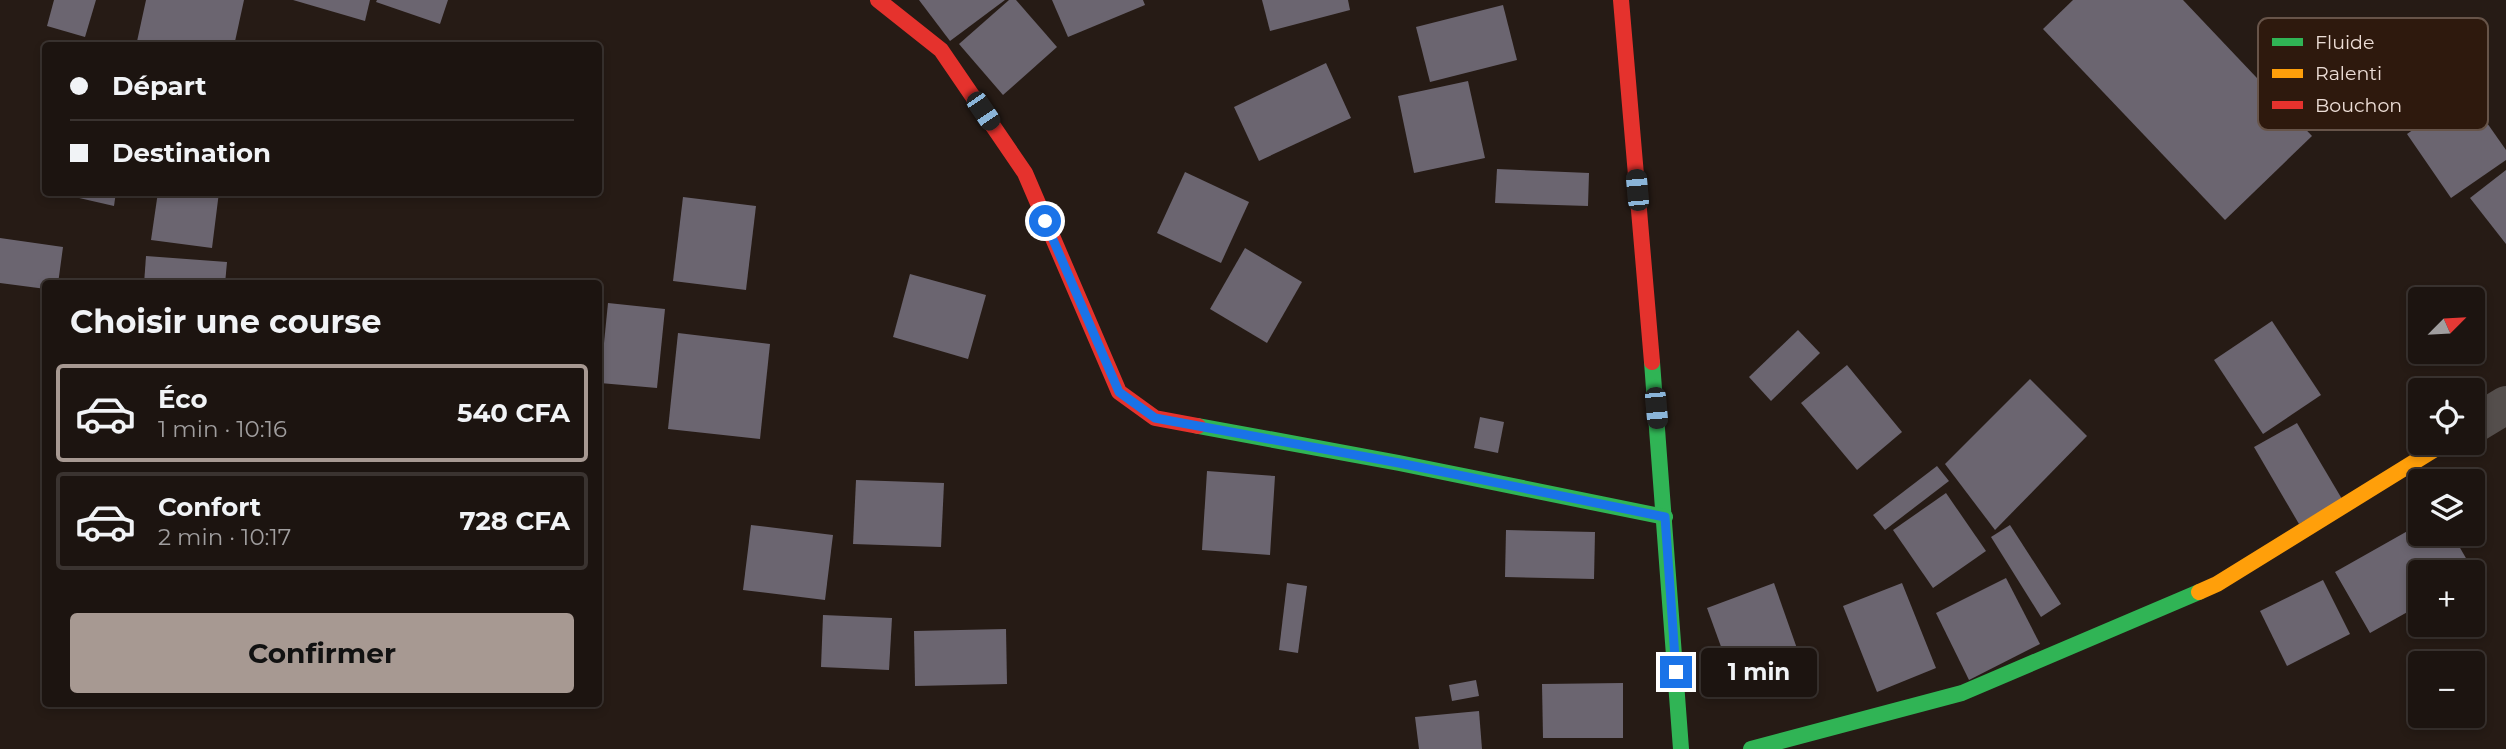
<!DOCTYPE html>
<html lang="fr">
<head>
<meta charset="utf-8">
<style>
  :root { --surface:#1c1410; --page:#29211e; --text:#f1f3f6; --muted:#a09e9f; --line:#3a3330; --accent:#a79992 }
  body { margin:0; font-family:Montserrat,sans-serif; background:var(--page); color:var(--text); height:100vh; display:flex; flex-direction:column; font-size:26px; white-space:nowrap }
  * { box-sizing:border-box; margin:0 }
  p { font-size:23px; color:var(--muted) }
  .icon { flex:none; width:38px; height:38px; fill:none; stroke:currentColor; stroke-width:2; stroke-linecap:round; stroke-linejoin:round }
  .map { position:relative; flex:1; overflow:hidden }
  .sheet { position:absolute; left:42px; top:280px; width:560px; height:427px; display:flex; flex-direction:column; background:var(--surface); border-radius:7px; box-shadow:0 4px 10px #0003,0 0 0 2px var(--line) }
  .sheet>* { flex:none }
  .top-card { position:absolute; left:42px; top:42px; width:560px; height:154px; border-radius:7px; box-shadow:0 4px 10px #0003,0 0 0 2px var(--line); display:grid; align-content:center; height:154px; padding:0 28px; background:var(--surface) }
  .needle { width:46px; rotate:66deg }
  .buttons { position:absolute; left:2408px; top:287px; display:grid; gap:14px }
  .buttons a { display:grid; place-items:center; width:77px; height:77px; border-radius:7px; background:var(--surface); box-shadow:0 4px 10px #0003,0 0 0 2px var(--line); font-size:35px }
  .end { position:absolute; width:32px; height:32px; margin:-16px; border:9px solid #1a73e8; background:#fff; box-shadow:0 0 0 4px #fff }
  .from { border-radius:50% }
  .bubble { position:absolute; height:49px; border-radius:7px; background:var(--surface); box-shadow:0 4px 10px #0003,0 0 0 2px var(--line); font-size:23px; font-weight:700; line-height:49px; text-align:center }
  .car { position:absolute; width:21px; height:42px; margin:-21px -10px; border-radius:9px; box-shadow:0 0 5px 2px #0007; background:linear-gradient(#222 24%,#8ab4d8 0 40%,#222 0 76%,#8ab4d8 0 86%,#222 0) }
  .top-card b { display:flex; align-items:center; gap:24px; height:66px; font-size:26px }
  .top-card b+b { border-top:2px solid var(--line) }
  .top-card i { width:18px; height:18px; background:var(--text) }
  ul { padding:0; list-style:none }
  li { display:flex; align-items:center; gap:21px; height:98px; margin:0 14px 10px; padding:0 14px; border:4px solid var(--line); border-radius:7px }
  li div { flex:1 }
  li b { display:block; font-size:26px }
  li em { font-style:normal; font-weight:700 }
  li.selected { border-color:var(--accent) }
  li>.icon { width:63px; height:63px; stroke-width:1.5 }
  h2 { padding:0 28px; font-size:32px; line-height:84px }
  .button { display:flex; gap:14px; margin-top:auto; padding:14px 28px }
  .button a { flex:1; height:80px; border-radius:7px; background:var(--accent); color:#111; font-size:28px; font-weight:700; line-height:80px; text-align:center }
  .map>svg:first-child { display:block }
</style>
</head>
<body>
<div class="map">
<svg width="2506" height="749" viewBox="0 0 2506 749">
  <rect width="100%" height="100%" fill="#261b15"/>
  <g fill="#6b6570">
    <path d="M54,0H96L85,37L47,26Z"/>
    <path d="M146,0H244L234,46H136Z"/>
    <path d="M293,0H370L365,21Z"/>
    <path d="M377,0H448L440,24L376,2Z"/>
    <path d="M919,0H1005L950,41Z"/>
    <path d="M1009,0H1016L1057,47L1003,95L959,44Z"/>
    <path d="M1052,0H1143L1145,5L1068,37Z"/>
    <path d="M1262,0H1348L1350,10L1270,31Z"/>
    <path d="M2073,0H2183L2312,136L2225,220L2043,29Z"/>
    <path d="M1503,5L1517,60L1430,82L1416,27Z"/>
    <path d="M1326,63L1351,118L1259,161L1234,107Z"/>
    <path d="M1468,81L1485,158L1414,173L1398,96Z"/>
    <path d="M2466,93L2506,150V160L2451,198L2407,134Z"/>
    <path d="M1497,169L1589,173L1588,206L1495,203Z"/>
    <path d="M2506,170V244L2470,198Z"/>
    <path d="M1185,172L1249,202L1221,263L1157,233Z"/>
    <path d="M53,192H116L114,206Z"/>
    <path d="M158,192H219L212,248L151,240Z"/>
    <path d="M683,197L756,206L746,290L673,281Z"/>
    <path d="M0,238L63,247L58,284H46V289L0,283Z"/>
    <path d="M1245,248L1302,282L1267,343L1210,309Z"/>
    <path d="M146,256L227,262L225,284H144Z"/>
    <path d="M910,274L986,295L968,359L893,337Z"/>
    <path d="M608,303L665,309L657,388L600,383Z"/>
    <path d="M2272,321L2321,395L2263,434L2214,360Z"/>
    <path d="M1798,330L1820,353L1771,401L1749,377Z"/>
    <path d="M678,333L770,344L760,439L668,429Z"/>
    <path d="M1847,365L1902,432L1857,470L1801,403Z"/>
    <path d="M2030,379L2087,436L1995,530L1945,464Z"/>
    <path d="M1480,417L1504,422L1498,453L1474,448Z"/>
    <path d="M2297,423L2342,499L2299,524L2254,447Z"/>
    <path d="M1937,466L1949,481L1885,530L1873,515Z"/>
    <path d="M1207,471L1275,476L1270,555L1202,550Z"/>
    <path d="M856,480L944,483L941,547L853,544Z"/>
    <path d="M1946,493L1986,551L1933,588L1893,530Z"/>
    <path d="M2420,524V534H2452L2474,572H2420V605L2370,633L2335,572Z"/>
    <path d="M751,525L833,535L825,600L743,590Z"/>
    <path d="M2010,525L2061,604L2041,617L1991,537Z"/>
    <path d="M1506,530L1595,532L1594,579L1505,577Z"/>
    <path d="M2006,578L2040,644L1969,680L1936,613Z"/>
    <path d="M2323,580L2350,634L2287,666L2260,611Z"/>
    <path d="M1287,583L1307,586L1298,653L1279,650Z"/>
    <path d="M1774,583L1806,674L1740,699L1707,608Z"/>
    <path d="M1902,583L1936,668L1877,692L1843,606Z"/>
    <path d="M823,615L892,618L889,670L821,667Z"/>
    <path d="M1006,629L1007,684L915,686L914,631Z"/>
    <path d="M1476,680L1479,696L1452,701L1449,685Z"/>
    <path d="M1623,683V738H1543L1542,684Z"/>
    <path d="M1479,711L1482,749H1419L1415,717Z"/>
  </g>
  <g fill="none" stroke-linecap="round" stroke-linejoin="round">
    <path stroke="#544e4c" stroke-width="38" d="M2473,425L2506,405"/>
    <g stroke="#30b455" stroke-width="16">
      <path d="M1652,362L1681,749"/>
      <path d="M1198,426L1399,463L1665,517"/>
      <path d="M1751,749L1962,693L2199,592"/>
    </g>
    <path stroke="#ff9f0a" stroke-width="16" d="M2199,592L2217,584L2445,443"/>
    <g stroke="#e5322d" stroke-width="16">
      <path d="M878,0L941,50L1025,173L1119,392L1155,418L1198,426"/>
      <path d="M1621,0L1652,362"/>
    </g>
  </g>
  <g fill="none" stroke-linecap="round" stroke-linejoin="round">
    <path stroke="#1a73e8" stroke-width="9" d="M1045,221L1119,392L1155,418L1399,463L1665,517L1676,672"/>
  </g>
  <rect x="2258" y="18" width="230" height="112" rx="10" fill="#2e190d" stroke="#675449" stroke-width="2"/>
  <rect x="2272" y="38" width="31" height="8" fill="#30b455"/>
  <rect x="2272" y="69" width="31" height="9" fill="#ff9f0a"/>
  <rect x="2272" y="101" width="31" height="8" fill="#e5322d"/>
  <g font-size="19" fill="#ecddd6">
    <text x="2315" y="49">Fluide</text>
    <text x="2315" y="80">Ralenti</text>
    <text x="2315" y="112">Bouchon</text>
  </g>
</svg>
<div class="buttons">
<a><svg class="needle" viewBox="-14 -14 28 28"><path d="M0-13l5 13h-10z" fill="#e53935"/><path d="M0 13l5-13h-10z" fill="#a09e9f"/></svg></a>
<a><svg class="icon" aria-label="locate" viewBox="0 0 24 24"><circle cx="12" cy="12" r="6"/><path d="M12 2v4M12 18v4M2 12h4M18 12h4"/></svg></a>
<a><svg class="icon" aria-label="layers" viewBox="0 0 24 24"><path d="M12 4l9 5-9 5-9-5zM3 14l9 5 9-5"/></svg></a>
<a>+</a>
<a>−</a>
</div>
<i class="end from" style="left:1045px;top:221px"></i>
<i class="end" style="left:1676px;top:672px"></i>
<div class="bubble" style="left:1701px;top:648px;width:116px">1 min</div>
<i class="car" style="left:983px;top:111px;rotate:146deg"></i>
<i class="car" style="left:1637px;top:190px;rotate:355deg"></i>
<i class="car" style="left:1656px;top:408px;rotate:175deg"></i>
<div class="top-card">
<b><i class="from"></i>Départ</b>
<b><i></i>Destination</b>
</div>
<section class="sheet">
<h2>Choisir une course</h2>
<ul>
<li class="selected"><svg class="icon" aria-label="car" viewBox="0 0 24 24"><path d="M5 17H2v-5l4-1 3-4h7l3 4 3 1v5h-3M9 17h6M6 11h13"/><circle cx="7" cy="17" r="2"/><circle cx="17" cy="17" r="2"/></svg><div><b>Éco</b><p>1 min · 10:16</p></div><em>540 CFA</em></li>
<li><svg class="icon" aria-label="car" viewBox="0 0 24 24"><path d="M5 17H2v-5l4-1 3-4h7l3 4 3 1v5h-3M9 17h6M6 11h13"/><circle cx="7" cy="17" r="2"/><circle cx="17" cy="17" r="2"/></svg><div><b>Confort</b><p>2 min · 10:17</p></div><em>728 CFA</em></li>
</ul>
<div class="button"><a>Confirmer</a></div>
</section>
</div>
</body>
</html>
